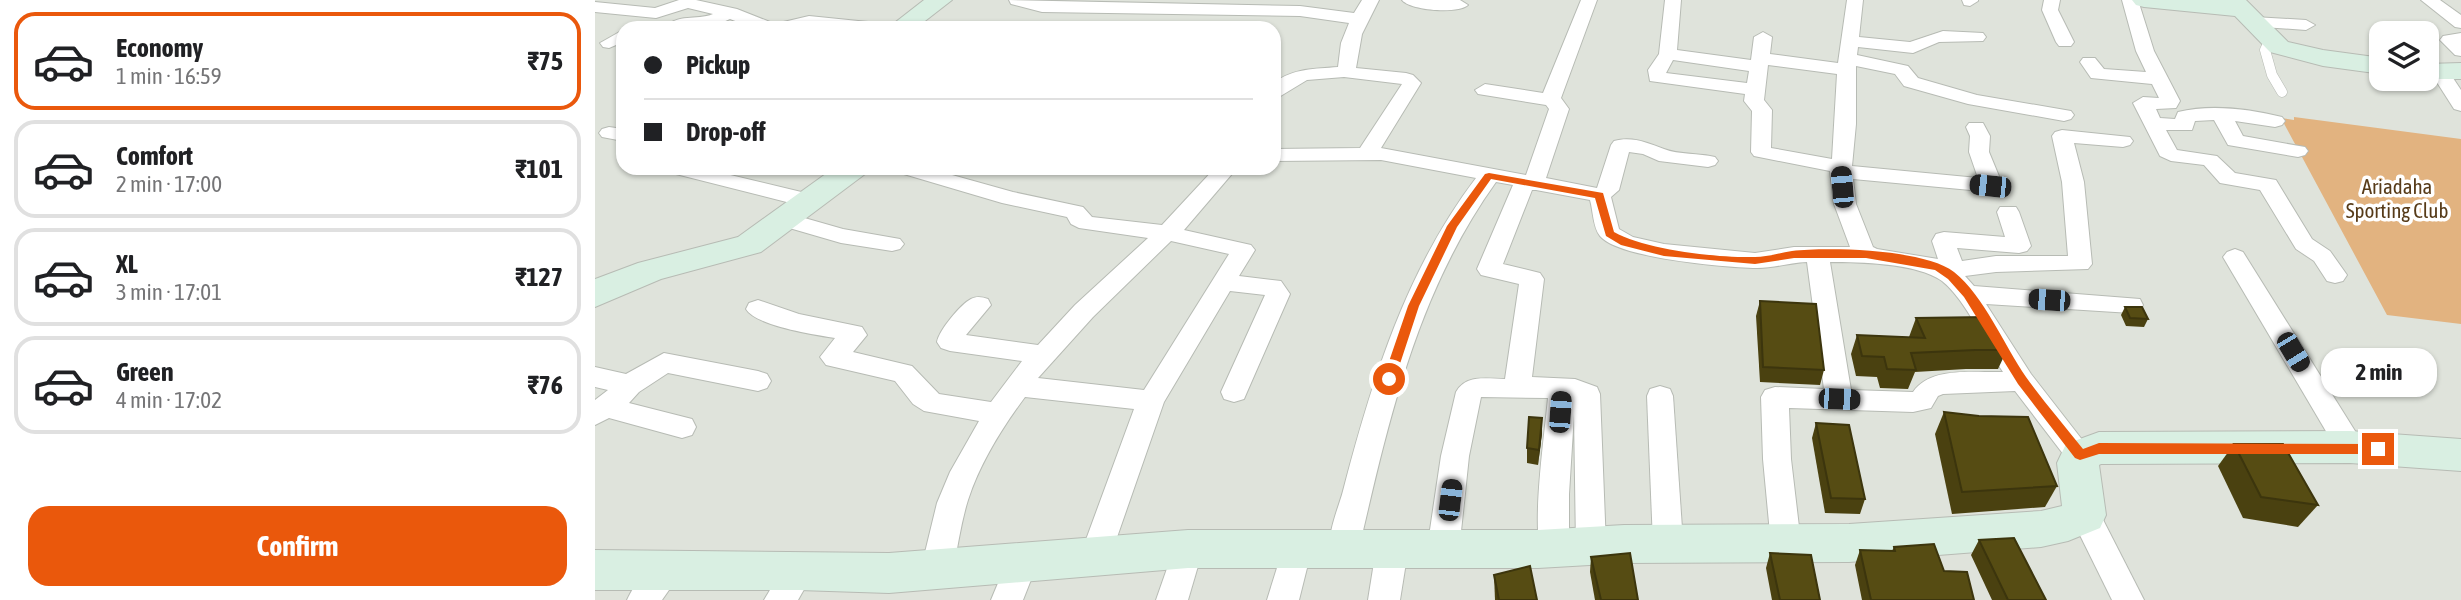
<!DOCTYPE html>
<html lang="en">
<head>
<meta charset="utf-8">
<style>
  :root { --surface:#fff; --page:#f6f6f6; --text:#202124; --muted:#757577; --line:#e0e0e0; --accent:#ea580c }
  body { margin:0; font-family:"Asap Condensed",sans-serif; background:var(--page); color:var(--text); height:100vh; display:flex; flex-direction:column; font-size:26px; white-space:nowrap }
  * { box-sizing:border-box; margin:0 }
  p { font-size:23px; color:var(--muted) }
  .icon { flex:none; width:38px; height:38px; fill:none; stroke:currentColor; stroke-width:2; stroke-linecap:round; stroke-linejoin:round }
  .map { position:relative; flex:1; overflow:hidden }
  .details { display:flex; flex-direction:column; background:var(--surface); width:595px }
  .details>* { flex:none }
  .top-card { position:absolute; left:21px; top:21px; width:665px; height:154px; border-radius:21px; box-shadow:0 2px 5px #0004; display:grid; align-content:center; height:154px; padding:0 28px; background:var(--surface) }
  .buttons { position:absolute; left:1774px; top:21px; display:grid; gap:14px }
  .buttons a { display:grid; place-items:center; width:70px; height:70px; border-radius:14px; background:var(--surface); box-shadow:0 2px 5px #0004; font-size:35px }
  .end { position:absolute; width:32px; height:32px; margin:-16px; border:9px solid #ea580c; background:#fff; box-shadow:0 0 0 4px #fff }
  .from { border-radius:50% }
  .bubble { position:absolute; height:49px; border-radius:21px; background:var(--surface); box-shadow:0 2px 5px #0004; font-size:23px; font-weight:700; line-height:49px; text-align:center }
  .car { position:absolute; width:21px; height:42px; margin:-21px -10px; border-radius:9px; box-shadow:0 0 5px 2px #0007; background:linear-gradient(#222 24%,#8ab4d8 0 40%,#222 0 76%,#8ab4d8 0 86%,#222 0) }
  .top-card b { display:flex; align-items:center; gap:24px; height:66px; font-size:26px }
  .top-card b+b { border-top:2px solid var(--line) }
  .top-card i { width:18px; height:18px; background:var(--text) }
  ul { padding:12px 0 0; list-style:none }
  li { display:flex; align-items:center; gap:21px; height:98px; margin:0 14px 10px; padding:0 14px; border:4px solid var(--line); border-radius:21px }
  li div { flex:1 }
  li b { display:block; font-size:26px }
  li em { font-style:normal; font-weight:700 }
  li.active { border-color:var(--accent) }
  li>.icon { width:63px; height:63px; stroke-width:1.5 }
  .action { display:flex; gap:14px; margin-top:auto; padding:14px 28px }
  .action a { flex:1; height:80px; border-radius:21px; background:var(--accent); color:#fff; font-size:28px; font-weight:700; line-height:80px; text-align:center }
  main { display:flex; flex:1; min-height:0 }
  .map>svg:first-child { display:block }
</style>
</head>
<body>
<main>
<section class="details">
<ul>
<li class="active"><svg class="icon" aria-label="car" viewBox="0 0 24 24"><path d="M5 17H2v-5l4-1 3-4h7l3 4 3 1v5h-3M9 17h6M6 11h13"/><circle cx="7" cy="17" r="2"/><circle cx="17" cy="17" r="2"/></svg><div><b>Economy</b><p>1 min · 16:59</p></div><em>₹75</em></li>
<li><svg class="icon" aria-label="car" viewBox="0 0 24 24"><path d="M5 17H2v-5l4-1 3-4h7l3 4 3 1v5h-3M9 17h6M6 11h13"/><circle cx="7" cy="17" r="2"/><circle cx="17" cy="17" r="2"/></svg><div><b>Comfort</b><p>2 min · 17:00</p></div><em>₹101</em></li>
<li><svg class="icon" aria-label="car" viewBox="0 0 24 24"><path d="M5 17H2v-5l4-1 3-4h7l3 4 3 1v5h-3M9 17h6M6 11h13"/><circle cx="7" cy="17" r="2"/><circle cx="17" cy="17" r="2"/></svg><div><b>XL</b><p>3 min · 17:01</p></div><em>₹127</em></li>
<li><svg class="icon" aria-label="car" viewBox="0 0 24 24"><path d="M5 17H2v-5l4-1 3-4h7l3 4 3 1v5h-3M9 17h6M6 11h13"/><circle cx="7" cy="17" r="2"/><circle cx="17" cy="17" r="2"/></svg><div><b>Green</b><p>4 min · 17:02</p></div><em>₹76</em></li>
</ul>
<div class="action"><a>Confirm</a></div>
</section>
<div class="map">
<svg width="1866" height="600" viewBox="0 0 1866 600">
  <rect width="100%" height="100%" fill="#dfe3db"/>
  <path fill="#e2b380" d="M1699,117L1866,139V324L1792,315L1686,118L1699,120Z"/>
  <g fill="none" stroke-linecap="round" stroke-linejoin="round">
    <defs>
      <path id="lane" d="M1679,45L1672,46L1670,50L1677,75L1687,92"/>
      <g id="street">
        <path d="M84,0H101L142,9L180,24L214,16L283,23L292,28H159L135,19L114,28H69C83,13 101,21 118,14L93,8L61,18L0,12V2L60,8Z"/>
        <path d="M414,0L705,6L759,13L767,0H784L767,34L761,68L811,73L818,75L826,83L786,148L931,175L954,109L951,105L883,94L880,90L890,84L948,93L986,0H1002L966,98L974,109L951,178L1002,188L1016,145L1019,141C1037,136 1053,143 1069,149C1084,155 1104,153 1120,157L1123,161L1120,165L1113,167L1064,161L1048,154L1034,152L1024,190L1016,197L1024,229L1038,237L1069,244L1160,253L1199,247H1255L1239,204L1235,171L1159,156L1156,152L1157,111L1149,101L1150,94L1055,81L1053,70L1064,54L1070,0H1086L1082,50L1156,60L1159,37L1168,32L1177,37L1175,54L1243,63L1252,0H1268L1264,37L1315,42L1348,31L1388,33L1391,37L1388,41L1344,42L1318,53L1263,47L1262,55L1313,66L1323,78L1382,95L1476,111L1479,115L1476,119L1469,121L1373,104L1309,86L1300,74L1261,66V124L1257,166L1383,178L1374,152L1375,136L1371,127L1374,123H1388L1395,136L1394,152L1408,186L1405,191L1397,192L1258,179L1261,204L1278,247L1282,249L1343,259L1337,241L1341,234L1349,232L1410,237L1402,212L1405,207H1421L1424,212L1436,246L1432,251L1424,253L1362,248L1367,261L1401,256H1473L1467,182L1457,136L1460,132L1467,130L1535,137L1538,141L1535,145L1528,147L1479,143L1489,182L1497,264L1493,269L1401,272L1370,276L1379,286L1545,299L1548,305L1545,311L1536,313L1391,304L1436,374L1499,455L1495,463L1485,466L1475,463L1420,391L1348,394L1343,396L1336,408L1318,412L1194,408L1196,459L1206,544L1202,553L1191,557L1180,553L1176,544L1168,459L1166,397L1170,390L1180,387L1229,389L1212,262C1193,263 1175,269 1158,268C1128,267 1023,258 1005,236C998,228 998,210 995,200L941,190H937L908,264L945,273L949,279L937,377L980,379L1002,387L1005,394L1011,546L1007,555L996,559L985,555L981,546L979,414L974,494V549L970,558L959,562L948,558C935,532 950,432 953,398L886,397L874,456L864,550L859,559L848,563L837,559L832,550L846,456L861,392C871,374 892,379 910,379L924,284L886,275L882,269L918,185L901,182C822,292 794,419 764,548L760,557L749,561L738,557C729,539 743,510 748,491C777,380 811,270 881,178L786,160L679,161V149L765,148L807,84L749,77L712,80L679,100V83C698,68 720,69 743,67L746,43L754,23L705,16L447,12L416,4ZM1078,60L1154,71L1152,83L1071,73ZM1173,65L1242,74L1237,159L1176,148L1177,110L1169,100ZM1235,262C1265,262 1322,263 1347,281C1371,300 1391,346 1408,372C1379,373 1336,366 1318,392L1256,390Z"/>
        <path d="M807,0H865L873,5C864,14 816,11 807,0Z"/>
        <path d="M1367,0H1383V1L1375,6L1369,5Z"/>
        <path d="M1449,0H1465L1463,10L1479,42L1476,46H1464L1461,42L1447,10Z"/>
        <path d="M1527,0H1543L1559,51L1585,101L1581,108L1561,109L1565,118L1580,119L1583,112C1615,104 1655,109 1687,117L1690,121L1687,125L1680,127L1640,121L1648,136L1710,147L1713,151L1710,155L1703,157L1633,145L1619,120L1600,121L1597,130H1571L1582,150L1622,156L1640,173L1681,180L1717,239L1735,251L1752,275L1748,281L1740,283L1732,281L1719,261L1701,249L1665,190L1625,183L1609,165L1576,161L1565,156L1538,103L1548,97L1564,98L1557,84L1496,78L1485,62L1488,58H1500L1509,69L1551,72L1541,51Z"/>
        <path d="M1826,0H1845L1866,15V28L1860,27Z"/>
        <path d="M1659,17L1711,20L1720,25L1711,30L1653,26L1650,22Z"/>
        <path d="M28,30V42L14,48L8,47L5,43Z"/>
        <path d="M1866,33V56L1860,55L1845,40L1848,36Z"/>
        <path d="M1845,67L1852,69L1866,90V111L1859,109L1836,73Z"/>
        <path d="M14,127L28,129V141L7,137L4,133L7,129Z"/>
        <path d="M69,168H106L223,196L226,201L223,206L215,208L73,172Z"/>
        <path d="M298,168H332L418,192L488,207L497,217L567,225L620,168H642L589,230L656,245L660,250L644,276L686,281L695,294L652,392L649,399L639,402L629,399L626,392L670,295L635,291L569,402L512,566L501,570L490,566L485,556L539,409L430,397C407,428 385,463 373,500C366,522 363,546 358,569L353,579L342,583L331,579L326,569L342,503L355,472L384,421L329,411L318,404L300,381L231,365L225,357L240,338C220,335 161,326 151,309L154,303L163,300L204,314L267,327L272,335L258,352L317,366L344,394L396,402L427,361L355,351L346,348L342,342C344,330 366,304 376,299C382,296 387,297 393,299L396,305L371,335L443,345L480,305L553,238L484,228L476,224L472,217L407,203L302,172ZM576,241L634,254L549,390L443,378L498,317Z"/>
        <path d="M192,213L248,229L305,239L309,244L305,249L297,251L246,243L184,225L181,220L184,215Z"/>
        <path d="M1640,249L1648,252L1765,439L1769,447L1765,455L1755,458L1745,455L1628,257L1632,252Z"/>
        <path d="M69,353L163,371L172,374L176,381L172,388L163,391L73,373L44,392L34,403L97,419L101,427L97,435L87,438L14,418L0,425V400L13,390L0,387V367L31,374Z"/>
        <path d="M1065,386L1075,389L1078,396L1088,543L1084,552L1073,556L1062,552L1058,543L1052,396L1055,389Z"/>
        <path d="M1490,502L1501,506L1549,600H1517L1475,515L1479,506Z"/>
        <path d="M702,535L713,539L717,548L704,600H672L691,539Z"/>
        <path d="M593,536L604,540L608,549L593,600H561L582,540Z"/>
        <path d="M797,537L808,541L813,550L805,600H773L781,550L786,541Z"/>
        <path d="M427,548L438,552L443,562L428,600H396L416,552Z"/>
        <path d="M72,556L83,560L88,570L67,600H32C40,583 54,563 72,556Z"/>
        <path d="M204,556L215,560L220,570L203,600H169L193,560Z"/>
      </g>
      <g id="secondary">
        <path d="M329,0H357L321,28H293Z"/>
        <path d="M1537,0H1651L1693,42L1728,50L1787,58V74L1728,66L1675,52L1640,16L1549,7L1541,5Z"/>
        <path d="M1866,63V79H1827H1832V64Z"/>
        <path d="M239,168H274L270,174L166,252L66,279L0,307V279L3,278L43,263L143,237Z"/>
        <path d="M1755,431L1866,439V471L1755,463L1506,464L1504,465L1511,515L1505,528L1473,541L1446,547L1254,562L1029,563L943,568H593L294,593L204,590H0V550L294,553L593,530H943L1029,525L1254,524L1446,511L1467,506L1462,463L1471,444L1504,432Z"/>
      </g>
    </defs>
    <use href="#lane" stroke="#b7bbb4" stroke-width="11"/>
    <use href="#street" stroke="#b7bbb4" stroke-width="2"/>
    <use href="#secondary" stroke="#b7bbb4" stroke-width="2"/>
    <use href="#lane" stroke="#fff" stroke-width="10"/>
    <use href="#street" fill="#fff" fill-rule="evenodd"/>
    <use href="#secondary" fill="#d9efe2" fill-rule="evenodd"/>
  </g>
  <g fill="#4a4110">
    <path d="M1165,301L1229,370L1225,385L1165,382L1161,316Z"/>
    <path d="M1530,307L1553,319L1549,327L1531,326L1526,315Z"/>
    <path d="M1321,318L1412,350L1403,369H1371L1320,372L1313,389L1285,388L1282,377L1261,376L1256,354L1262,335L1314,337Z"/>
    <path d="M1349,412L1462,486L1450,507L1357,514L1340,434Z"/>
    <path d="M947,418V433L943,465L932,463V448Z"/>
    <path d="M1221,423L1270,499L1265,514L1230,513L1217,438Z"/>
    <path d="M1639,444L1723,505L1703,527L1648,518L1623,466Z"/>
    <path d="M1384,540L1451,600H1397L1376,555Z"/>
    <path d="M1299,547L1349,571L1379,600H1267L1260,565L1265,550L1297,551Z"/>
    <path d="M1175,553L1225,600H1177L1171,568Z"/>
    <path d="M996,557L1043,600H1000L995,572Z"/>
    <path d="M899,575L942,600H900Z"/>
  </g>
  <path fill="#3c350d" d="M947,418V433L943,465L944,450Z"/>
  <g fill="#564c13" stroke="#3c350d" stroke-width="2">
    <path d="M1165,301L1221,304L1229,370L1168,367Z"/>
    <path d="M1530,307H1547L1553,319L1535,318Z"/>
    <path d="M1392,317L1412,350H1380L1316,353L1321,370L1292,369L1289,357L1267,356L1262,335L1330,338L1321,318Z"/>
    <path d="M1349,412L1384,416L1433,417L1462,486L1367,492Z"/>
    <path d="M934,417L947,418L944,450L932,448Z"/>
    <path d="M1221,423L1254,425L1270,499L1236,498Z"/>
    <path d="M1639,444H1688L1723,505L1666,497Z"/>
    <path d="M1419,538L1451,600H1413L1384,540Z"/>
    <path d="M1339,544L1349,571L1372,572L1379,600H1276L1265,550L1300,551L1299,547Z"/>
    <path d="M1035,553L1043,600H1006L996,557Z"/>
    <path d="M1175,553L1216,555L1225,600H1185Z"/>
    <path d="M935,566L942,600H904L899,575Z"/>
  </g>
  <path fill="#ea580c" d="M894,173L1008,193L1019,232C1051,250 1123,258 1160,257C1172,257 1184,253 1197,251C1235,247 1329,249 1359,272C1389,296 1409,345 1431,377C1449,402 1469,425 1488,449L1504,443L1783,444L1790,449L1783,454H1504L1485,460L1480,458L1423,384L1369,297L1353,279L1340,270L1271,258H1199L1160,264L1069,256L1026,245L1011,236L1000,198L896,179L862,227L824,306L800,379L794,383L790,382L788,379L813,306L852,226L890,174Z"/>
  <g text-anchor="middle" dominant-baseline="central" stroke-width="7" stroke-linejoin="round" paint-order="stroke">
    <g font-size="21" fill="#573b19" stroke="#fff">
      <text x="1802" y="186">Ariadaha<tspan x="1802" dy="24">Sporting Club</tspan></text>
    </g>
  </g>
</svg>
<div class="buttons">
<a><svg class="icon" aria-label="layers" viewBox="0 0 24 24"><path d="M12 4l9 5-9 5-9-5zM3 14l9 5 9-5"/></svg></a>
</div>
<i class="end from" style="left:794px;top:379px"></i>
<i class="end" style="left:1783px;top:449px"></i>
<div class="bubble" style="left:1726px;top:348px;width:116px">2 min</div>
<i class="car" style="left:1395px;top:186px;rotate:276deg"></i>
<i class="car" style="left:1247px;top:187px;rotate:355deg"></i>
<i class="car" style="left:1454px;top:300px;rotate:274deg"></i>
<i class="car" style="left:1698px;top:352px;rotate:149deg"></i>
<i class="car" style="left:1244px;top:399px;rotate:92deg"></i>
<i class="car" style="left:965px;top:412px;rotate:4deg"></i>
<i class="car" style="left:855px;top:500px;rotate:7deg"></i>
<div class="top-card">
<b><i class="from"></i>Pickup</b>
<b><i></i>Drop-off</b>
</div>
</div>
</main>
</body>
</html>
